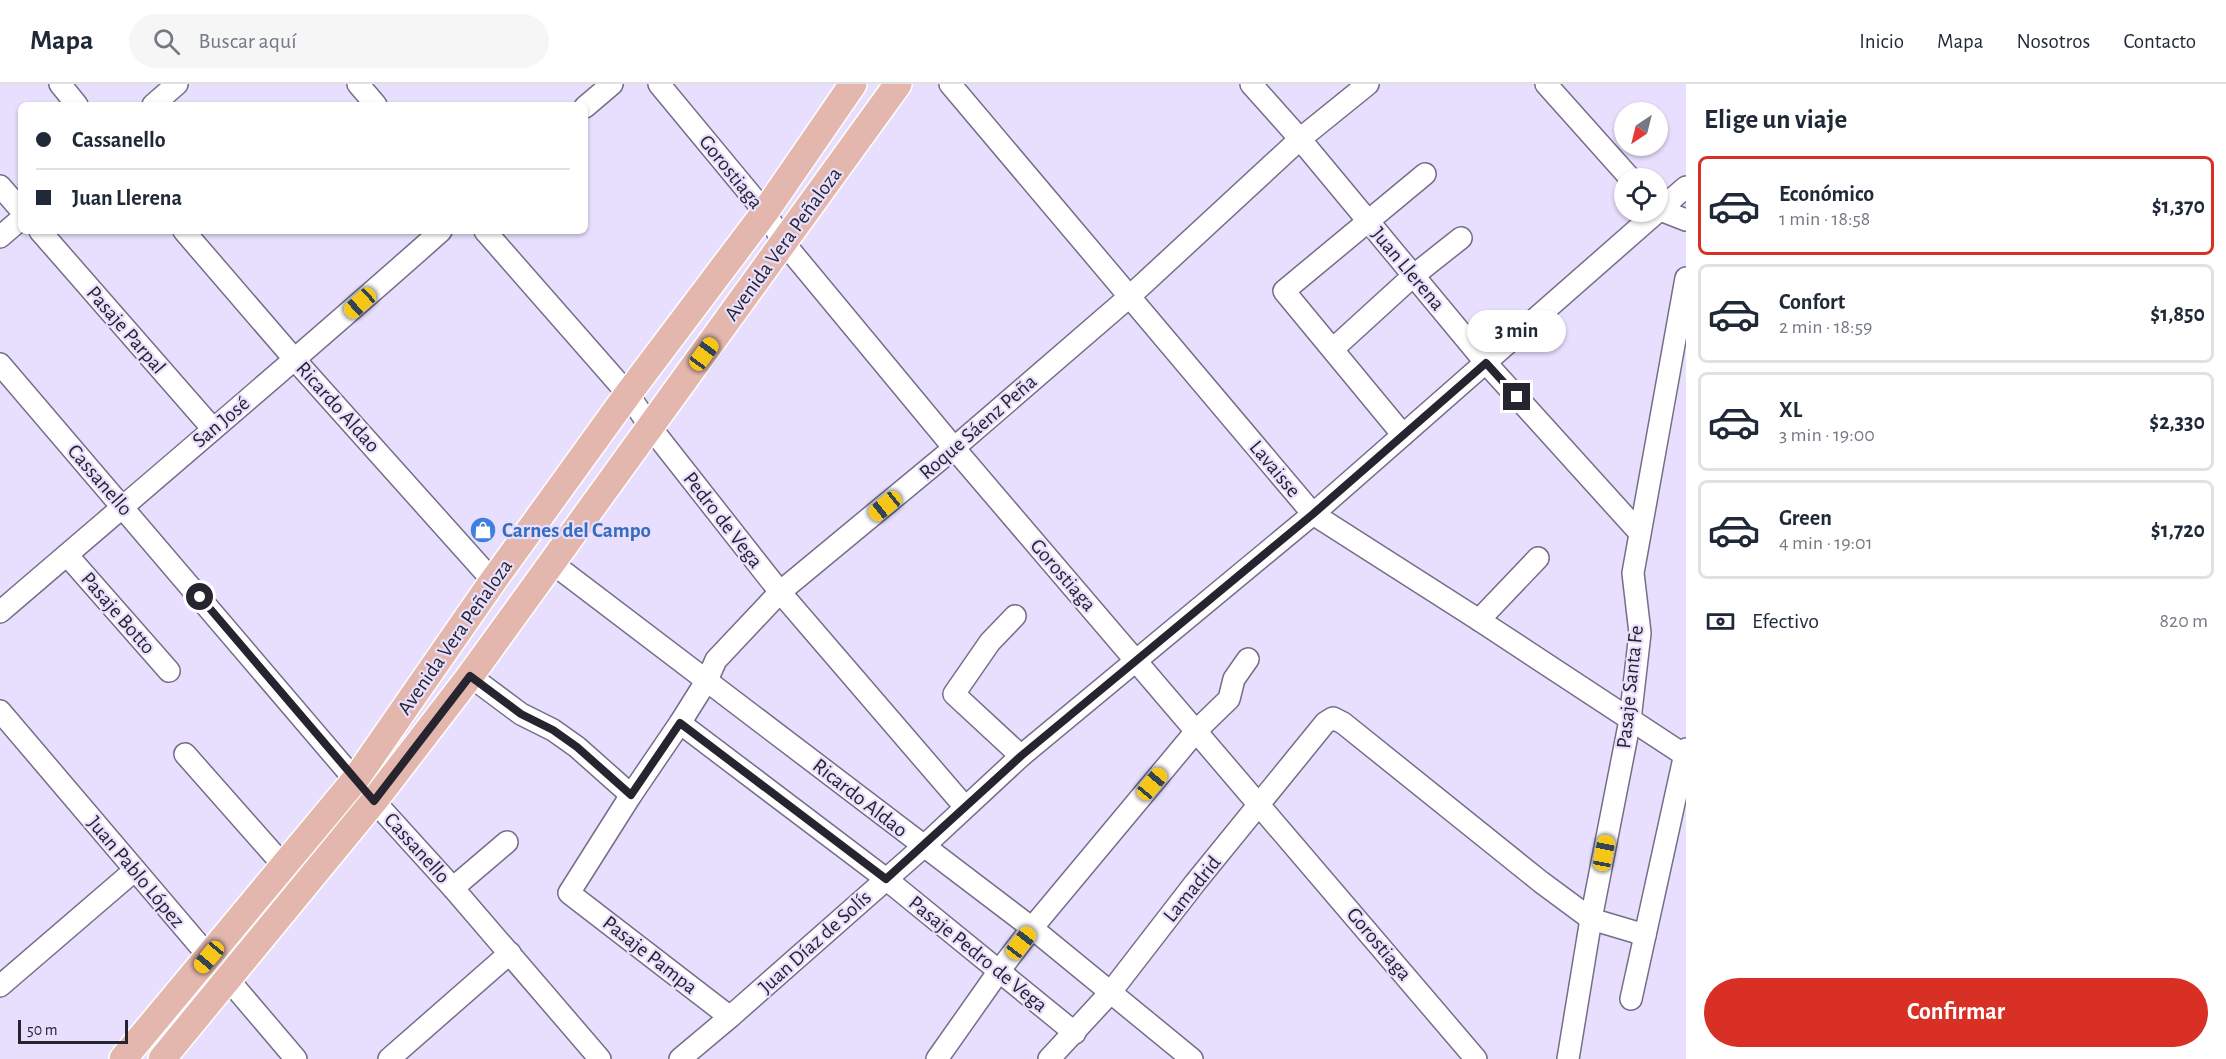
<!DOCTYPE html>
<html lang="es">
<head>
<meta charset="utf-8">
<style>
  :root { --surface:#fff; --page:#f6f6f7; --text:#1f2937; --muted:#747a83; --line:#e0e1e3; --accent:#d93025 }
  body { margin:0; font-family:"Alegreya Sans",sans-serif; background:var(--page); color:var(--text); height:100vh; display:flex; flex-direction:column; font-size:22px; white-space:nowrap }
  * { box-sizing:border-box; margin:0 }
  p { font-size:20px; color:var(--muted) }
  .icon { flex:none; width:33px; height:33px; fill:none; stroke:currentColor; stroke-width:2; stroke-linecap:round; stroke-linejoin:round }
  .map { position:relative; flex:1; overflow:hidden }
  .sheet { display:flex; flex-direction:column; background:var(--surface); width:540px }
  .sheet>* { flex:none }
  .top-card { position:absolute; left:18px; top:18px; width:570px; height:132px; border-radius:9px; box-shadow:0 2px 4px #0004; display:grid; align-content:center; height:132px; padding:0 18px; background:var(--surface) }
  .needle { width:39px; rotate:215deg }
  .controls { position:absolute; left:1614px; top:18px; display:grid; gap:12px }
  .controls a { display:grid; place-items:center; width:54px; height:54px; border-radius:50%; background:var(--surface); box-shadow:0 2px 4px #0004; font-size:30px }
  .scale { position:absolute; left:18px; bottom:15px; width:110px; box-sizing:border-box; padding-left:6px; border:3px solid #26242e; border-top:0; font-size:16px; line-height:21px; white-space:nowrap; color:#26242e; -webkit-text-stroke:4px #e7dffd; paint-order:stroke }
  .end { position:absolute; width:27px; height:27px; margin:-14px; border:8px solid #26242e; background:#fff; box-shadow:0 0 0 3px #fff }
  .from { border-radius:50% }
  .bubble { position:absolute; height:42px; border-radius:21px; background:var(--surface); box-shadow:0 2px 4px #0004; font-size:20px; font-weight:700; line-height:42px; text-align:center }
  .car { position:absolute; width:18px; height:36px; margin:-18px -9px; border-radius:8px; box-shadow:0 0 4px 2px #0007; background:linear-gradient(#f5c518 24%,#345 0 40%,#f5c518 0 76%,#345 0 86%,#f5c518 0) }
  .top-card b { display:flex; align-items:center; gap:21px; height:57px; font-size:22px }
  .top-card b+b { border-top:2px solid var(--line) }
  .top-card i { width:15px; height:15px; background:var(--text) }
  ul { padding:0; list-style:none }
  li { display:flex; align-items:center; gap:18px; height:99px; margin:0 12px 9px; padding:0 6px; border:3px solid var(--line); border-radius:9px }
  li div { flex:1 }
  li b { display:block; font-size:22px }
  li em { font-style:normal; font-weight:700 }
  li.active { border-color:var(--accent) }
  li>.icon { width:54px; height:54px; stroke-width:1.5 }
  h2 { padding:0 18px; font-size:27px; line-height:72px }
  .pay { display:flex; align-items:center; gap:15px; height:66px; padding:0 18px; font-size:22px }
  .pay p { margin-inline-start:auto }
  .action { display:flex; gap:12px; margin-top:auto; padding:12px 18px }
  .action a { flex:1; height:69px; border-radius:36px; background:var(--accent); color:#fff; font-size:24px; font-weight:700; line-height:69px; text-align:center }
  header { display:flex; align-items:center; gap:36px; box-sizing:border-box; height:84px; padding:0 30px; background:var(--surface); border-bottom:2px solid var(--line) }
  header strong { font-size:28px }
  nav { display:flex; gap:33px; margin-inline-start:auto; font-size:21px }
  .search { width:420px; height:54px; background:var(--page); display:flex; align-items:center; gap:15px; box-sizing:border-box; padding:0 21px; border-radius:33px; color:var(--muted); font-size:22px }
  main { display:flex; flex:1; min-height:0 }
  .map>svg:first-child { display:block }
</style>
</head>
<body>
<header>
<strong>Mapa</strong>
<div class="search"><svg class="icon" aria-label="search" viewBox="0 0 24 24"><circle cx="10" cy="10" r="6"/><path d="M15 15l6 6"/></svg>Buscar aquí</div>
<nav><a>Inicio</a><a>Mapa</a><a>Nosotros</a><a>Contacto</a></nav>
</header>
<main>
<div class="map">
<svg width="1686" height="975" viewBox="0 0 1686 975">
  <rect width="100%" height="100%" fill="#e7dffd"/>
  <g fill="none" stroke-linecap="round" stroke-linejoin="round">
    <defs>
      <g id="minor">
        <path d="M60,0L77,21"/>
        <path d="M358,0L376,21"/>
        <path d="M659,0L765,128L784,159L954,364L1476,975"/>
        <path d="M950,0L1313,430L1479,536L1686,672"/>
        <path d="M1251,0L1300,55L1486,279L1639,448"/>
        <path d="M1546,0L1630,94"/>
        <path d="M153,21L177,0"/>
        <path d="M585,23L612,0"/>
        <path d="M0,102L21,126"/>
        <path d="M1658,125L1686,136"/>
        <path d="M1658,127L1686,103"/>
        <path d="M40,147L213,345"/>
        <path d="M184,147L296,277L493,497"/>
        <path d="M485,147L628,310L651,344L780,508L965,723"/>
        <path d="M0,153L21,135"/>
        <path d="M1333,265L1413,192L1461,154"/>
        <path d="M0,280L355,696L453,804L600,975"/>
        <path d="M1403,351L1284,207L1425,90"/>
        <path d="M67,471L169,587"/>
        <path d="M552,479L1032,844L1192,975"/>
        <path d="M0,528C148,401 296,276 441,147"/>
        <path d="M1015,532L990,558L954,610L1021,672"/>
        <path d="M1479,536L1538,474"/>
        <path d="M470,592L521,630L553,646L577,663L631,711"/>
        <path d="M0,627L296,975"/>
        <path d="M680,639L886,795L1075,949"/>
        <path d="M185,670L284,782"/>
        <path d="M453,804L507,758"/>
        <path d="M0,902L135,786"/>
        <path d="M1631,915L1686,665"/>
        <path d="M730,933L569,809L631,711L680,639L707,596L716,576L780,508L954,364L1129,213L1300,55L1368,0"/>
        <path d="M389,975L510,869"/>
        <path d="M680,975L730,933L923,763L1021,672L1313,430L1657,128"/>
        <path d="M937,975L999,887L1032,844L1197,646L1229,615L1234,595L1248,575"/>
        <path d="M1049,975L1110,909L1195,799L1325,639L1333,634L1343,639L1541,798L1591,835L1645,851"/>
        <path d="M1568,975L1591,835L1630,636L1640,549L1633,489L1686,194"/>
      </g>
      <g id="major">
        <path d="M123,975L355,696L493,497L628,310L765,128L853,0"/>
        <path d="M162,975L374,717L470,592L898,0"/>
      </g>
    </defs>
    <use href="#minor" stroke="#746e88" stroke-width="24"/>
    <use href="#major" stroke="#fff" stroke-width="30"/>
    <use href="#minor" stroke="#fff" stroke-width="21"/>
    <use href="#major" stroke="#e3b7ad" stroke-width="27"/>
  </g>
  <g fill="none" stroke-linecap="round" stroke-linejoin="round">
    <path stroke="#26242e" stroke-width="8" d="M200,513L374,717L470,592L521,630L553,646L577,663L631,711L680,639L886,795L1021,672L1313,430L1486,279L1517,313"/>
  </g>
  <defs>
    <symbol id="shop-disc" viewBox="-11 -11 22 22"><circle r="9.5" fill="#3f7fe0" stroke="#e7dffd"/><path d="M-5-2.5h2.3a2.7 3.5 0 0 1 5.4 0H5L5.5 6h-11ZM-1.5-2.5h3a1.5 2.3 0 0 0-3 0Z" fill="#fff"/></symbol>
  </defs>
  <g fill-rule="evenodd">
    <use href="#shop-disc" x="468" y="431" width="30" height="30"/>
  </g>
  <g text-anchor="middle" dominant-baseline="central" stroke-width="4.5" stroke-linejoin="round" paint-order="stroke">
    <g font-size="21" fill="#26242e" stroke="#e7dffd">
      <text transform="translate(731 88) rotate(51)">Gorostiaga</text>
      <text transform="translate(783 160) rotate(-54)">Avenida Vera Peñaloza</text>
      <text transform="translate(1408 185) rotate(50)">Juan Llerena</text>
      <text transform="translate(126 246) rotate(49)">Pasaje Parpal</text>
      <text transform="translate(338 323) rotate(48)">Ricardo Aldao</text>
      <text transform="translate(221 338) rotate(-40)">San José</text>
      <text transform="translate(978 343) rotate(-41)">Roque Sáenz Peña</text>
      <text transform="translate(1275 385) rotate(50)">Lavaisse</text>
      <text transform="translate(100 396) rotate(49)">Cassanello</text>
      <text transform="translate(723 436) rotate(52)">Pedro de Vega</text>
      <text transform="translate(1063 491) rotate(49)">Gorostiaga</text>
      <text transform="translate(118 529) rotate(49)">Pasaje Botto</text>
      <text transform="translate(455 553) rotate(-55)">Avenida Vera Peñaloza</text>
      <text transform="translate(1630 603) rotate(-84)">Pasaje Santa Fe</text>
      <text transform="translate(860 714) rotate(38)">Ricardo Aldao</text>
      <text transform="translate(417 764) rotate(48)">Cassanello</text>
      <text transform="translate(136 788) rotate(50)">Juan Pablo López</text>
      <text transform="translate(1192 805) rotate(-51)">Lamadrid</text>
      <text transform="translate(815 858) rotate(-42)">Juan Díaz de Solís</text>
      <text transform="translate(1379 860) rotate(50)">Gorostiaga</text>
      <text transform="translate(978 870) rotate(39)">Pasaje Pedro de Vega</text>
      <text transform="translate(650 871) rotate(38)">Pasaje Pampa</text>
    </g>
    <g font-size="21" font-weight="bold" fill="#366cbe" stroke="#e7dffd" text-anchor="start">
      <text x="502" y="446">Carnes del Campo</text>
    </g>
  </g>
</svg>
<div class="controls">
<a><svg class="needle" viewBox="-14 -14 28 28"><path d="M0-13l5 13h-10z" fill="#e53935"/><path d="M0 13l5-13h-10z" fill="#747a83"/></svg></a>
<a><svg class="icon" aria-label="locate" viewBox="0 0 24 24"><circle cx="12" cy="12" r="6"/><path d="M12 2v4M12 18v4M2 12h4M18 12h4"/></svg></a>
</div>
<div class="scale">50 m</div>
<i class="end from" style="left:200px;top:513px"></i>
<i class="end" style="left:1517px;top:313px"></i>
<div class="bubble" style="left:1467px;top:226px;width:99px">3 min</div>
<i class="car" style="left:360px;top:219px;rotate:228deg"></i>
<i class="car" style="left:704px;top:270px;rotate:36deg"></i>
<i class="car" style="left:885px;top:422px;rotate:231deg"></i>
<i class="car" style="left:1152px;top:700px;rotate:40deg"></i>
<i class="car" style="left:1604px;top:769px;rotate:11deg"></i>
<i class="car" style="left:1021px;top:859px;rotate:38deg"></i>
<i class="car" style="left:209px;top:873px;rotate:220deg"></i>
<div class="top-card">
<b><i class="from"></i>Cassanello</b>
<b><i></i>Juan Llerena</b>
</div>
</div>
<section class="sheet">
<h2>Elige un viaje</h2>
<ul>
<li class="active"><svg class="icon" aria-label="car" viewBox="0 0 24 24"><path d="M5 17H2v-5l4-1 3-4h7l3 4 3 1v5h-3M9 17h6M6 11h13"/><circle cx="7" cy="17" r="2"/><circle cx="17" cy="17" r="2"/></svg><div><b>Económico</b><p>1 min · 18:58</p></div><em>$1,370</em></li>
<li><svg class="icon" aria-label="car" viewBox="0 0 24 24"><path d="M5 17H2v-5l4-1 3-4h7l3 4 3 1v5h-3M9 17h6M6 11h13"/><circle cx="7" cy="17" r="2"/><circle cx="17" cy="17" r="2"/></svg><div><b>Confort</b><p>2 min · 18:59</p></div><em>$1,850</em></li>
<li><svg class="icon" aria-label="car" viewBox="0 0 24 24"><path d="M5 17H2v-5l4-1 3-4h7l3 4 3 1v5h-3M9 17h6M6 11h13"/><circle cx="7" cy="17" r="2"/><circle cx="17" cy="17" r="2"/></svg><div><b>XL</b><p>3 min · 19:00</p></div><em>$2,330</em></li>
<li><svg class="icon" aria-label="car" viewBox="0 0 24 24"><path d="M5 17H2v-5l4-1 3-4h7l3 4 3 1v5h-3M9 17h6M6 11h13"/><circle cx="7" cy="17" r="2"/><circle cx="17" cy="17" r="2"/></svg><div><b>Green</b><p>4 min · 19:01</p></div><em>$1,720</em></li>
</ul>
<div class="pay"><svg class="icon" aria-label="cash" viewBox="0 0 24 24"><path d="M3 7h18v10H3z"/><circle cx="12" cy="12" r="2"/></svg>Efectivo<p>820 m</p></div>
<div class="action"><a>Confirmar</a></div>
</section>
</main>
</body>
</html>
